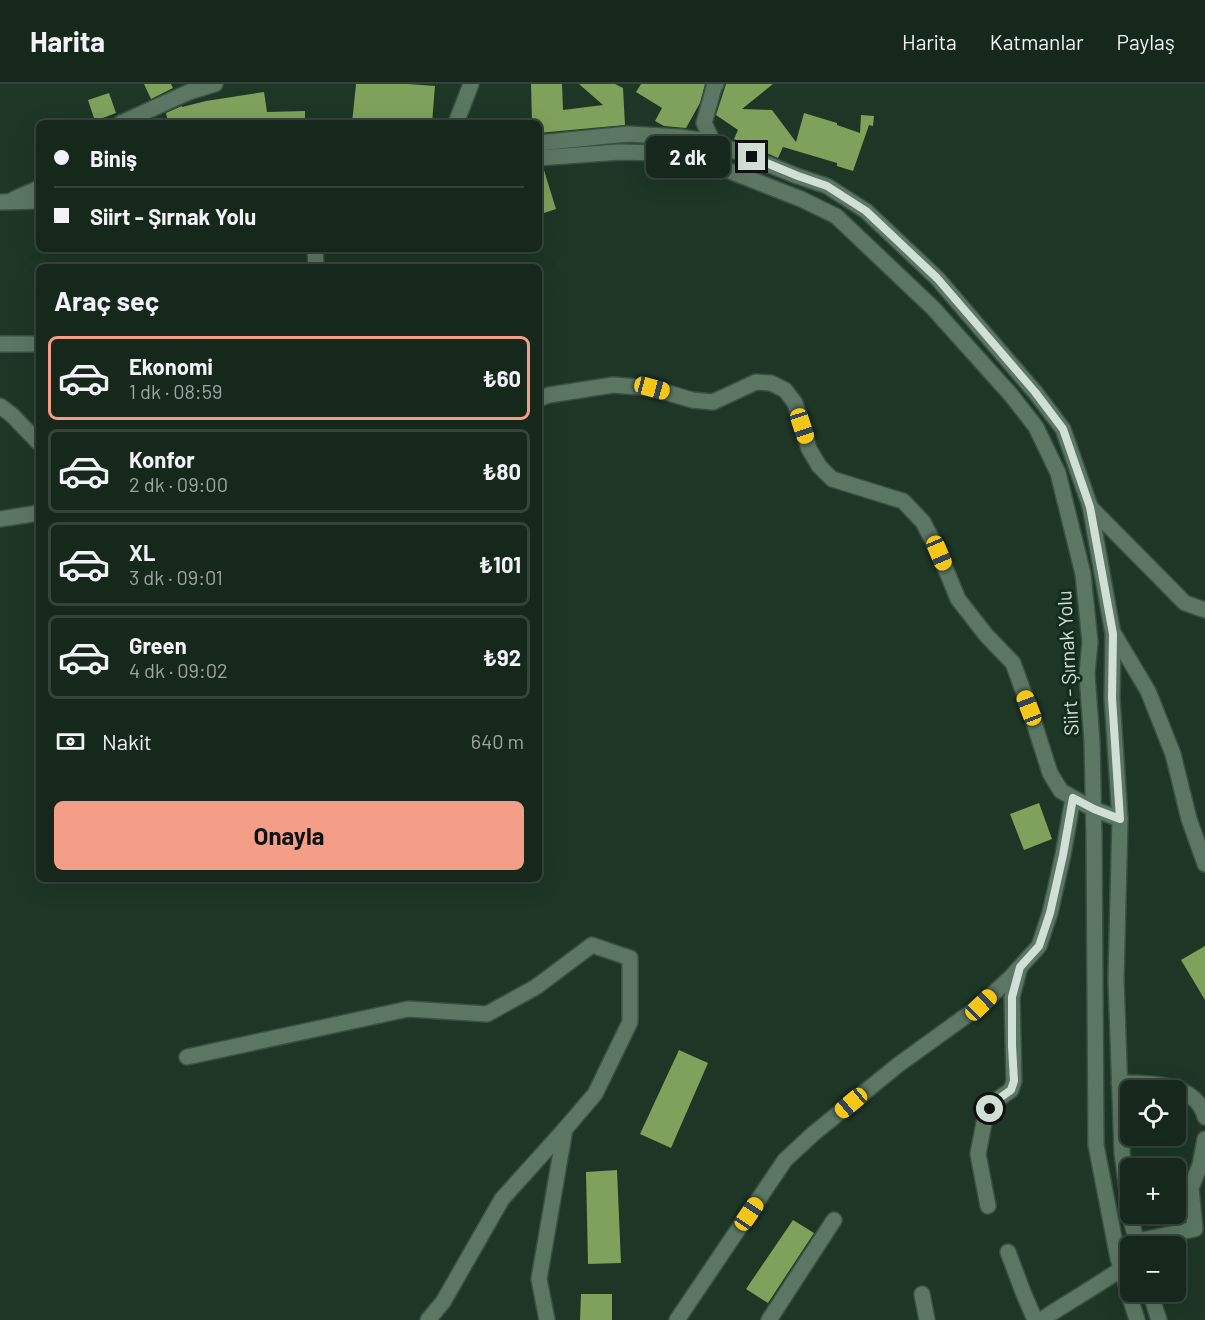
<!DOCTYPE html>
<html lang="tr">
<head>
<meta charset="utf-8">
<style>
  :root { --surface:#16281c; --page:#1f3025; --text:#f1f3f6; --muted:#9ea6a3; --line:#35443b; --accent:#f49e87 }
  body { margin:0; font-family:Barlow,sans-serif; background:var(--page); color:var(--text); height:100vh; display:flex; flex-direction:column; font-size:22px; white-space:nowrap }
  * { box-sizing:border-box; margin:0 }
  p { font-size:20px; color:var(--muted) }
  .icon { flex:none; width:33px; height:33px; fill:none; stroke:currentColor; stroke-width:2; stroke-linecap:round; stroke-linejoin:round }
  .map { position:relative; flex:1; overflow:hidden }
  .drawer { position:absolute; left:36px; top:180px; width:506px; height:618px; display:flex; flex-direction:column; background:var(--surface); border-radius:9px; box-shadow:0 6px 24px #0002,0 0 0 2px var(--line) }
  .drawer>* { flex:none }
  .hud { position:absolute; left:36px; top:36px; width:506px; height:132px; border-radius:9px; box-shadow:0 6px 24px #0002,0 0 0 2px var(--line); display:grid; align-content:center; height:132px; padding:0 18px; background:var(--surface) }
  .controls { position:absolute; left:1120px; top:996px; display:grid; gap:12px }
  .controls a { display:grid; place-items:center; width:66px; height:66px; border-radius:9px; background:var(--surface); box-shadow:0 6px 24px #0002,0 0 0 2px var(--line); font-size:30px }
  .end { position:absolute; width:27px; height:27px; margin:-14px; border:8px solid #d1e0d5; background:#111; box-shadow:0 0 0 3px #111 }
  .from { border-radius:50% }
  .bubble { position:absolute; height:42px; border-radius:9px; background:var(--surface); box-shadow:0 6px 24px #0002,0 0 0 2px var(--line); font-size:20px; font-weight:700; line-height:42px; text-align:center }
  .car { position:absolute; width:18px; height:36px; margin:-18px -9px; border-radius:8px; box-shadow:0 0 4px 2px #0007; background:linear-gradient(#f5c518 24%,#345 0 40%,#f5c518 0 76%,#345 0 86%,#f5c518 0) }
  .hud b { display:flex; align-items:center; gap:21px; height:57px; font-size:22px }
  .hud b+b { border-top:2px solid var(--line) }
  .hud i { width:15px; height:15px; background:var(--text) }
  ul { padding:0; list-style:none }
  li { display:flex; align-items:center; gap:18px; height:84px; margin:0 12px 9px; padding:0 6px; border:3px solid var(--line); border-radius:9px }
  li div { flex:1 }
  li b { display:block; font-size:22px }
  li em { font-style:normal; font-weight:700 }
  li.current { border-color:var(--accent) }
  li>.icon { width:54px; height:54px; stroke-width:1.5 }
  h2 { padding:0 18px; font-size:27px; line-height:72px }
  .pay { display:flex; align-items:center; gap:15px; height:66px; padding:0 18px; font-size:22px }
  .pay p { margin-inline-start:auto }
  .action { display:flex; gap:12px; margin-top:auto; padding:12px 18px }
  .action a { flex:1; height:69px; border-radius:9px; background:var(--accent); color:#111; font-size:24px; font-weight:700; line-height:69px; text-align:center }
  header { display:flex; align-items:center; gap:36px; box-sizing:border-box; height:84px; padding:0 30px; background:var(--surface); border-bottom:2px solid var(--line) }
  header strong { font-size:28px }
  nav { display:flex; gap:33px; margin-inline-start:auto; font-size:21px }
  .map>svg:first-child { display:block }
</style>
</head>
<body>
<header>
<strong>Harita</strong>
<nav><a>Harita</a><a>Katmanlar</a><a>Paylaş</a></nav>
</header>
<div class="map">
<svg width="1205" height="1236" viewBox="0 0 1205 1236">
  <rect width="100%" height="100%" fill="#1d3625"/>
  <g fill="#7ea15b">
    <path d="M144,0H171L173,4L151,15Z"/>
    <path d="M356,0H408L435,2L432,39H407L384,37V39H352Z"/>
    <path d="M531,0H562L563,26L603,21L579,0H615L623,4L625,41L538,49V39H532Z"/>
    <path d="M641,0H705L700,19L686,44L664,42L655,37L662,24L636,8Z"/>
    <path d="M726,0H773L742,25L772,26L796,58L804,29L837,39V41L860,49L861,31L874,32L873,42L869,41L853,87L837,82V79L783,63L778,74L734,55L738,46L716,31Z"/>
    <path d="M264,8L267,28L305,27V39H168L166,29L182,22V23L206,17Z"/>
    <path d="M109,9L116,29L95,37L88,16Z"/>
    <path d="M543,83L556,125L538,131V84Z"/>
    <path d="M1039,719L1052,755L1024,766L1010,730Z"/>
    <path d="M1205,862V916L1181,876Z"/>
    <path d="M679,966L708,979L671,1064L640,1050Z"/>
    <path d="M617,1086L621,1179L588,1180L586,1088Z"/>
    <path d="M793,1136L814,1149L768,1219L746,1205Z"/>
    <path d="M581,1210H612V1236H580Z"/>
  </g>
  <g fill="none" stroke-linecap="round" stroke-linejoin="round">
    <defs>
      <g id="minor">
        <path d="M121,39L189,8L215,0"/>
        <path d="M456,39L471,0"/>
        <path d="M713,58L704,39L714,3L716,0"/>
        <path d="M538,59L628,50L680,53L713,58L797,92L827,102L866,127L937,194L1035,308L1063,345L1090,422L1113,550L1112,614L1120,735L1116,895L1122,1069L1131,1136L1138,1162"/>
        <path d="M538,74L619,68L661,69L704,77L801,115L836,132L933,224L1011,311L1036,343L1058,389L1083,490L1090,558L1087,590L1092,658L1094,752L1096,1061L1118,1174L1137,1236"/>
        <path d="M14,115L39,104"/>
        <path d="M0,118L39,117"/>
        <path d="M315,165L316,183"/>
        <path d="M0,260H39"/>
        <path d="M538,315L549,311L613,301L652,304L692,316L713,318L756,298L771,299L785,306L795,319L809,365L819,382L832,395L903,417L923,438L939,469L958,515L986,551L1013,579L1029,623L1050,689L1061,707L1093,725L1120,735"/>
        <path d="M0,322L12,331L39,359"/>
        <path d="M1090,423L1185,519L1205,526"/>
        <path d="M0,435L39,429"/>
        <path d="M1114,550L1148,607L1173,670L1189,735L1205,780"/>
        <path d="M187,973L408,925L487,930L536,903L592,861L630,874V938L595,1010L565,1045L539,1195L547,1236"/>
        <path d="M1119,999C1149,999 1196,998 1205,1033"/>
        <path d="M988,1122L978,1070L984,1039L994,1018L1011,1006L1014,997L1012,913L1019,886"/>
        <path d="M1137,1157L1195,1145L1191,1104L1200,1081L1205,1055"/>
        <path d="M1008,1168L1023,1208L1035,1236"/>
        <path d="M1150,1208L1159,1236"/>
        <path d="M922,1210L927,1236"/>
        <path d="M428,1236L443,1218L502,1115L565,1045"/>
        <path d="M677,1236L785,1076L813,1050L898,981L981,921L1011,893L1039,862L1050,829L1063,771L1073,714"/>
        <path d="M769,1236L834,1136"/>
        <path d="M1041,1236C1068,1218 1095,1203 1121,1185"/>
      </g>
    </defs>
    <use href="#minor" stroke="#395042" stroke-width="18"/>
    <use href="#minor" stroke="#5b7763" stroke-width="15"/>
  </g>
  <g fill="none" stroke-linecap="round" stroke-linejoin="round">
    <path stroke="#d1e0d5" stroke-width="8" d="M752,73L798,92L827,102L866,127L937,194L1035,308L1063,345L1090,423L1113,550L1112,614L1120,735L1094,725L1073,714L1063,771L1050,829L1039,862L1020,883L1012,913V962L1014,997L1011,1006L994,1018L990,1025"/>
  </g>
  <g text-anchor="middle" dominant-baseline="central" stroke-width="6" stroke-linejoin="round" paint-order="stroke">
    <g font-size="20" fill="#d1e0d5" stroke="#132c1c">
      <text transform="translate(1067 579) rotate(-93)">Siirt - Şırnak Yolu</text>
    </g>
  </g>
</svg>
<div class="controls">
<a><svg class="icon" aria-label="locate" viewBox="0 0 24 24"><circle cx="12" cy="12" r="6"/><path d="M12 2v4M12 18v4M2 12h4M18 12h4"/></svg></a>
<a>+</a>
<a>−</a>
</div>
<i class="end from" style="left:990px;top:1025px"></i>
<i class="end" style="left:752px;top:73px"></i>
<div class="bubble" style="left:646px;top:52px;width:84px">2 dk</div>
<i class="car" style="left:652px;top:304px;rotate:105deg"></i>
<i class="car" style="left:802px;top:342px;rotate:162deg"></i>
<i class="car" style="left:939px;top:469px;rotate:157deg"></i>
<i class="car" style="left:1029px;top:624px;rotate:339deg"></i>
<i class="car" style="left:981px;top:921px;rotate:46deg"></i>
<i class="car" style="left:851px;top:1019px;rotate:230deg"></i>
<i class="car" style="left:749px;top:1130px;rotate:34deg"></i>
<div class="hud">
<b><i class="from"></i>Biniş</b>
<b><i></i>Siirt - Şırnak Yolu</b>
</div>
<section class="drawer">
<h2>Araç seç</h2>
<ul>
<li class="current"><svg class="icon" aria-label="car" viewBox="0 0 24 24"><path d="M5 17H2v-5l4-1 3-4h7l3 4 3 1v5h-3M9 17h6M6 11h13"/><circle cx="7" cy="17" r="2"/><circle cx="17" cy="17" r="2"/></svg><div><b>Ekonomi</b><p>1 dk · 08:59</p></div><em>₺60</em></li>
<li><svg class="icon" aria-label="car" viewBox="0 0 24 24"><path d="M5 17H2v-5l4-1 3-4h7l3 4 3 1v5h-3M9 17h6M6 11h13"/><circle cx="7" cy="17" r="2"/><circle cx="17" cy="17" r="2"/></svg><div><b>Konfor</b><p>2 dk · 09:00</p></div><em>₺80</em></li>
<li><svg class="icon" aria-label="car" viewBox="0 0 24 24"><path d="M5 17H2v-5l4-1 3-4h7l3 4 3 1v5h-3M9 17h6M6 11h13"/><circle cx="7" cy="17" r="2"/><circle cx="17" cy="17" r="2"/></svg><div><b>XL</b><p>3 dk · 09:01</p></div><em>₺101</em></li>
<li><svg class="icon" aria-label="car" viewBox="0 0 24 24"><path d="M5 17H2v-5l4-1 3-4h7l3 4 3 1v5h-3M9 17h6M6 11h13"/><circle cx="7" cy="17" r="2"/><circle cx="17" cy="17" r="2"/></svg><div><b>Green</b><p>4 dk · 09:02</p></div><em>₺92</em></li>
</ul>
<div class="pay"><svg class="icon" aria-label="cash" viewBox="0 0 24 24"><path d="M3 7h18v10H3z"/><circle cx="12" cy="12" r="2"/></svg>Nakit<p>640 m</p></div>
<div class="action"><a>Onayla</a></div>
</section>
</div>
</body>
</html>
